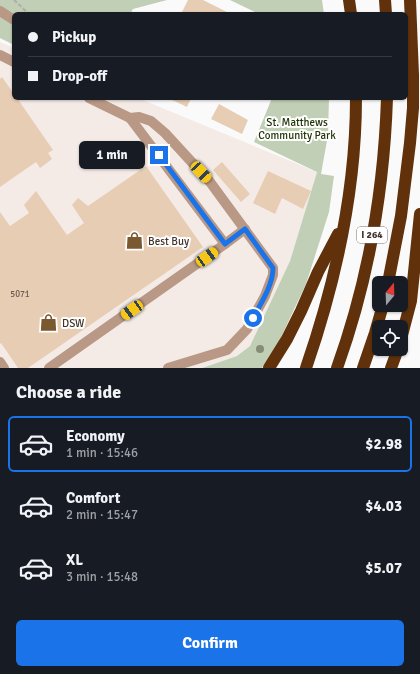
<!DOCTYPE html>
<html lang="en">
<head>
<meta charset="utf-8">
<style>
  :root { --surface:#171b24; --page:#20242c; --text:#f1f3f6; --muted:#9ea1a6; --line:#363941; --accent:#1a73e8 }
  body { margin:0; font-family:Signika,sans-serif; background:var(--page); color:var(--text); height:100vh; display:flex; flex-direction:column; font-size:15px; white-space:nowrap }
  * { box-sizing:border-box; margin:0 }
  p { font-size:13px; color:var(--muted) }
  .icon { flex:none; width:22px; height:22px; fill:none; stroke:currentColor; stroke-width:2; stroke-linecap:round; stroke-linejoin:round }
  .map { position:relative; height:368px; overflow:hidden }
  .side { display:flex; flex-direction:column; background:var(--surface); flex:1 }
  .side>* { flex:none }
  .banner { position:absolute; left:12px; top:12px; width:396px; height:88px; border-radius:6px; box-shadow:0 1px 3px #0004; display:grid; align-content:center; height:88px; padding:0 16px; background:var(--surface) }
  .needle { width:26px; rotate:19deg }
  .tools { position:absolute; left:372px; top:276px; display:grid; gap:8px }
  .tools a { display:grid; place-items:center; width:36px; height:36px; border-radius:6px; background:var(--surface); box-shadow:0 1px 3px #0004; font-size:20px }
  .end { position:absolute; width:18px; height:18px; margin:-9px; border:5px solid #1a73e8; background:#fff; box-shadow:0 0 0 2px #fff }
  .from { border-radius:50% }
  .bubble { position:absolute; height:28px; border-radius:6px; background:var(--surface); box-shadow:0 1px 3px #0004; font-size:13px; font-weight:800; line-height:28px; text-align:center }
  .car { position:absolute; width:12px; height:24px; margin:-12px -6px; border-radius:5px; box-shadow:0 0 3px 1px #0007; background:linear-gradient(#f5c518 24%,#345 0 40%,#f5c518 0 76%,#345 0 86%,#f5c518 0) }
  .banner b { display:flex; align-items:center; gap:14px; height:38px; font-size:15px }
  .banner b+b { border-top:1px solid var(--line) }
  .banner i { width:10px; height:10px; background:var(--text) }
  ul { padding:0; list-style:none }
  li { display:flex; align-items:center; gap:12px; height:56px; margin:0 8px 6px; padding:0 8px; border:2px solid transparent; border-radius:6px }
  li div { flex:1 }
  li b { display:block; font-size:15px }
  li em { font-style:normal; font-weight:800 }
  li.on { border-color:var(--accent) }
  li>.icon { width:36px; height:36px; stroke-width:1.5 }
  h2 { padding:0 16px; font-size:18px; line-height:48px }
  .action { display:flex; gap:8px; margin-top:auto; padding:8px 16px }
  .action a { flex:1; height:46px; border-radius:6px; background:var(--accent); color:#fff; font-size:16px; font-weight:800; line-height:46px; text-align:center }
  .map>svg:first-child { display:block }
</style>
</head>
<body>
<div class="map">
<svg width="420" height="368" viewBox="0 0 420 368">
  <rect width="100%" height="100%" fill="#fafafa"/>
  <path fill="#f4ebe7" d="M0,42L14,48V98H138L317,172L290,261L250,346L237,356L202,368H0Z"/>
  <g fill="#c2cfb7">
    <path d="M0,0H167L133,9L130,14H14V45L0,38Z"/>
    <path d="M230,0H322L324,14H259Z"/>
    <path d="M272,98H329L328,135L321,174L334,176L329,212L306,284L274,352L262,368H202L237,356L250,346L290,261L317,172L254,142Z"/>
  </g>
  <g fill="#e8cdb5">
    <path d="M188,0H203L231,14H181Z"/>
    <path d="M2,77L14,94V98H17L53,150L48,153L52,159L40,168L36,162L0,187V79Z"/>
    <path d="M168,98H191L187,107Z"/>
    <path d="M219,104L248,120L242,134L211,119Z"/>
    <path d="M222,162L250,194L241,202L213,170Z"/>
    <path d="M146,166L203,247L28,368H18L1,343L0,344V212L10,226L29,213L24,205L36,191L67,235L84,223L72,205L78,198L88,206Z"/>
    <path d="M268,171L311,191L303,209L282,198L275,214L253,203Z"/>
  </g>
  <g fill="none" stroke-linecap="round" stroke-linejoin="round">
    <path stroke="#b2acaa" stroke-width="2" stroke-dasharray="4 2" stroke-linecap="butt" d="M14,0L29,14"/>
    <g stroke="#b99985" stroke-width="10">
      <path d="M0,11L14,20"/>
      <path d="M0,55L14,62"/>
      <path d="M89,98L130,118L225,244"/>
      <path d="M130,118L139,117L151,121L165,133L210,182L273,268V275L265,296L247,329L227,350L168,368"/>
      <path d="M0,362L4,368"/>
      <path d="M49,368L225,244L245,229"/>
    </g>
    <g stroke="#60310a" stroke-width="12">
      <path d="M349,0L351,14"/>
      <path d="M385,0L386,14"/>
      <path d="M388,283L401,216L410,143L413,108V75L410,0"/>
      <path d="M401,339L411,301L420,214"/>
      <path d="M269,368L287,339L301,311L318,272L338,234"/>
      <path d="M306,368C336,281 356,190 356,98"/>
      <path d="M337,368C368,282 384,190 387,98"/>
      <path d="M363,368L375,333L383,305"/>
      <path d="M391,368L398,349"/>
    </g>
  </g>
  <circle fill="#838e74" cx="260" cy="349" r="4"/>
  <g fill="none" stroke-linecap="round" stroke-linejoin="round">
    <path stroke="#1a73e8" stroke-width="5" d="M159,155L225,244L245,229L273,268C273,285 261,303 253,318"/>
  </g>
  <defs>
    <symbol id="shop-bare" viewBox="-9 -9 18 18"><path d="M-5-2.5h2.3a2.7 3.5 0 0 1 5.4 0H5L5.5 6h-11ZM-1.5-2.5h3a1.5 2.3 0 0 0-3 0Z" fill="#7a5830" stroke="#fff" stroke-width="2.5" paint-order="stroke"/></symbol>
  </defs>
  <g fill-rule="evenodd">
    <use href="#shop-bare" x="122" y="228" width="25" height="25"/>
    <use href="#shop-bare" x="36" y="310" width="25" height="25"/>
  </g>
  <g text-anchor="middle" dominant-baseline="central" stroke-width="4" stroke-linejoin="round" paint-order="stroke">
    <g font-size="9" fill="#6c5a4f">
      <text x="20" y="294">5071</text>
    </g>
    <rect fill="#fff" stroke="#7b706c" stroke-width="1" x="357" y="227" width="30" height="16" rx="3"/>
    <g font-size="10" font-weight="bold" fill="#42332d">
      <text x="372" y="235">I 264</text>
    </g>
    <g font-size="11" fill="#213506" stroke="#fff">
      <text x="297" y="122">St. Matthews<tspan x="297" dy="13">Community Park</tspan></text>
    </g>
    <g font-size="11" fill="#42332d" stroke="#fff" text-anchor="start">
      <text x="148" y="241">Best Buy</text>
      <text x="62" y="323">DSW</text>
    </g>
  </g>
</svg>
<div class="tools">
<a><svg class="needle" viewBox="-14 -14 28 28"><path d="M0-13l5 13h-10z" fill="#e53935"/><path d="M0 13l5-13h-10z" fill="#9ea1a6"/></svg></a>
<a><svg class="icon" aria-label="locate" viewBox="0 0 24 24"><circle cx="12" cy="12" r="6"/><path d="M12 2v4M12 18v4M2 12h4M18 12h4"/></svg></a>
</div>
<i class="end from" style="left:253px;top:318px"></i>
<i class="end" style="left:159px;top:155px"></i>
<div class="bubble" style="left:79px;top:141px;width:66px">1 min</div>
<i class="car" style="left:201px;top:172px;rotate:137deg"></i>
<i class="car" style="left:207px;top:257px;rotate:55deg"></i>
<i class="car" style="left:132px;top:310px;rotate:235deg"></i>
<div class="banner">
<b><i class="from"></i>Pickup</b>
<b><i></i>Drop-off</b>
</div>
</div>
<section class="side">
<h2>Choose a ride</h2>
<ul>
<li class="on"><svg class="icon" aria-label="car" viewBox="0 0 24 24"><path d="M5 17H2v-5l4-1 3-4h7l3 4 3 1v5h-3M9 17h6M6 11h13"/><circle cx="7" cy="17" r="2"/><circle cx="17" cy="17" r="2"/></svg><div><b>Economy</b><p>1 min · 15:46</p></div><em>$2.98</em></li>
<li><svg class="icon" aria-label="car" viewBox="0 0 24 24"><path d="M5 17H2v-5l4-1 3-4h7l3 4 3 1v5h-3M9 17h6M6 11h13"/><circle cx="7" cy="17" r="2"/><circle cx="17" cy="17" r="2"/></svg><div><b>Comfort</b><p>2 min · 15:47</p></div><em>$4.03</em></li>
<li><svg class="icon" aria-label="car" viewBox="0 0 24 24"><path d="M5 17H2v-5l4-1 3-4h7l3 4 3 1v5h-3M9 17h6M6 11h13"/><circle cx="7" cy="17" r="2"/><circle cx="17" cy="17" r="2"/></svg><div><b>XL</b><p>3 min · 15:48</p></div><em>$5.07</em></li>
</ul>
<div class="action"><a>Confirm</a></div>
</section>
</body>
</html>
